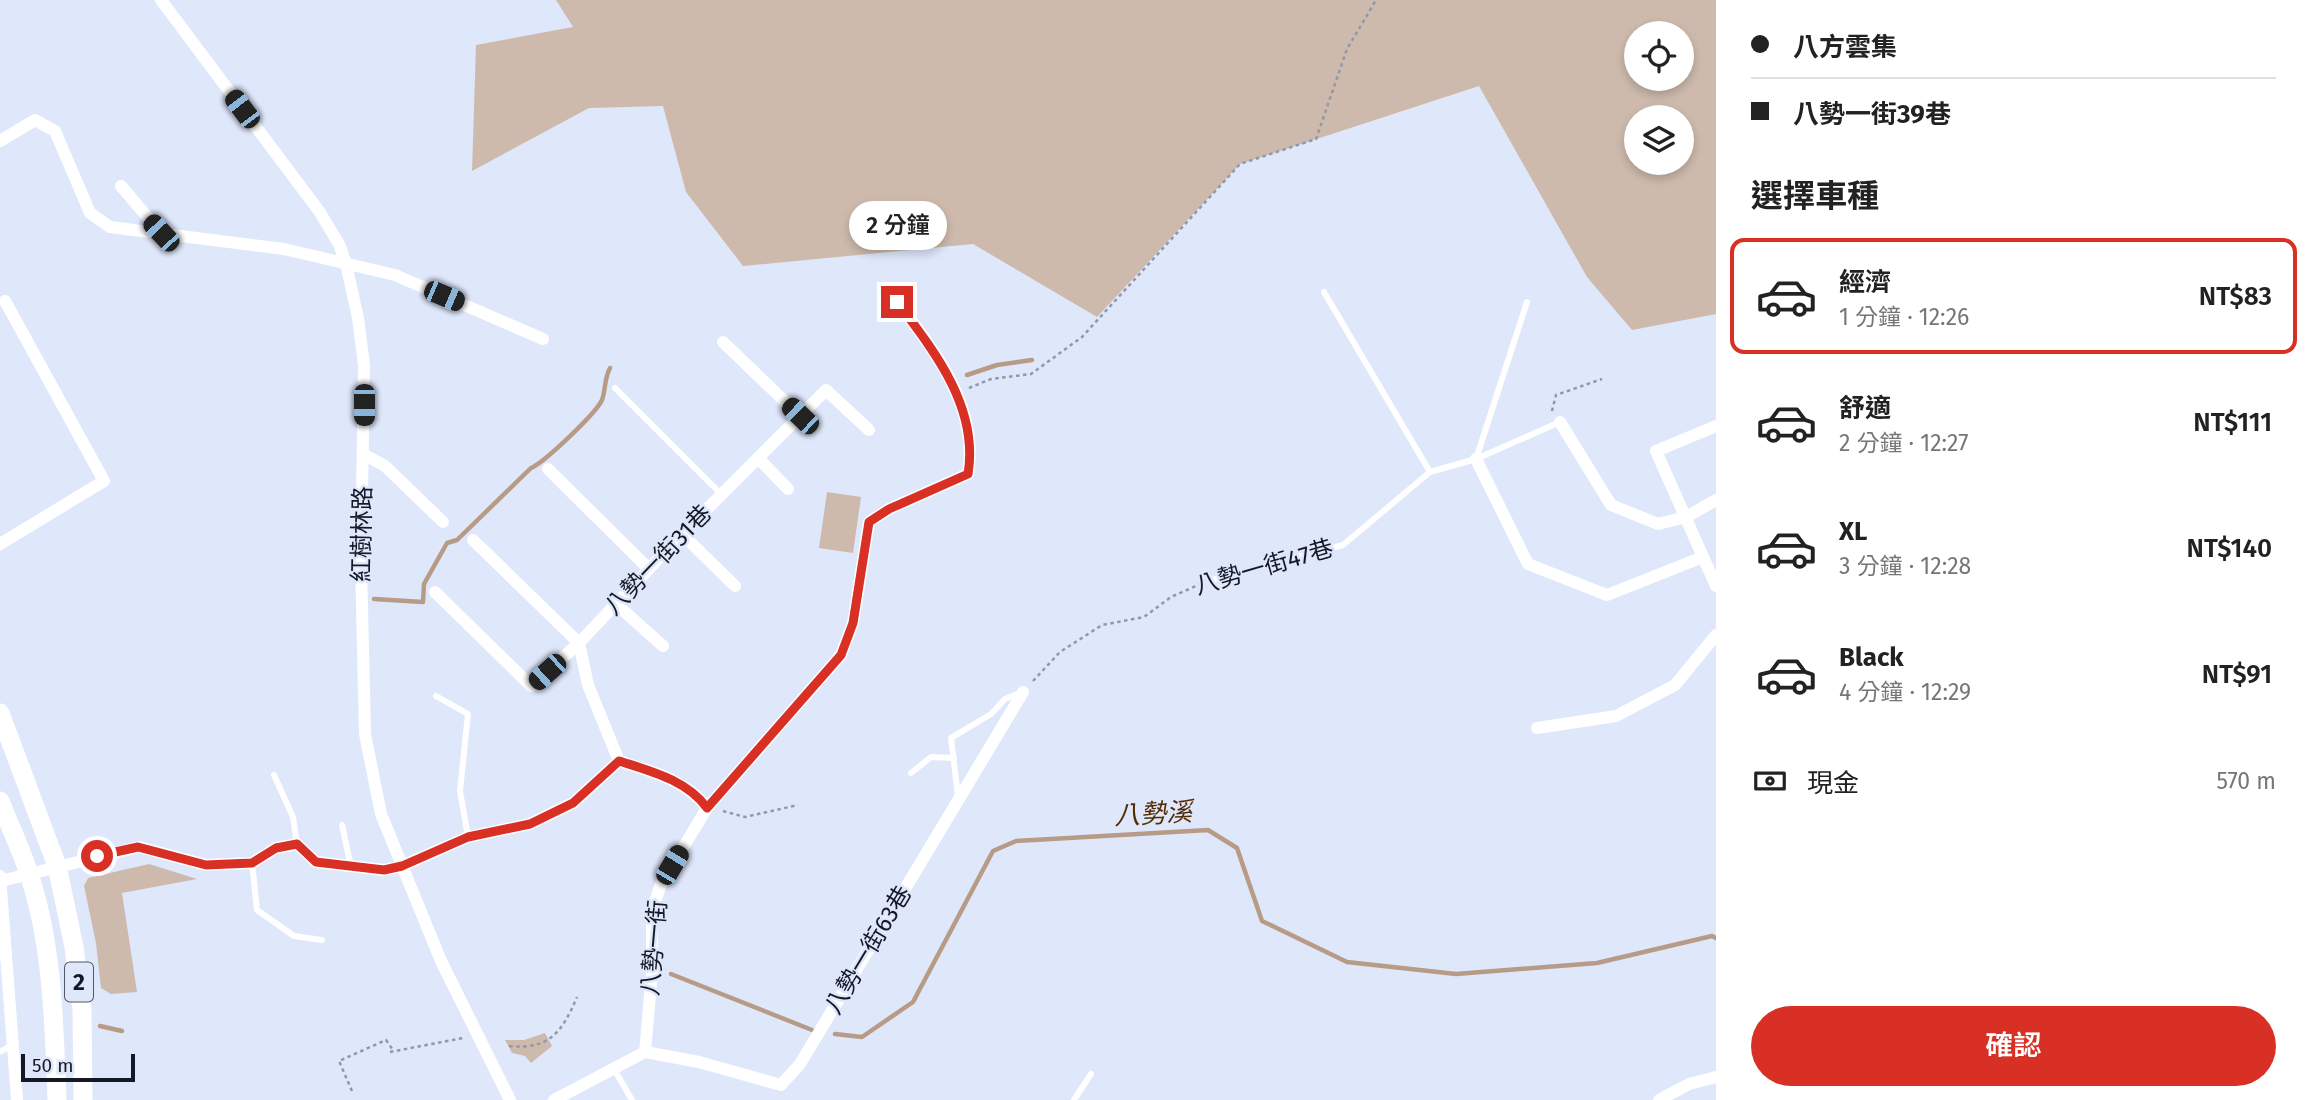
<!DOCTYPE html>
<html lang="zh-TW">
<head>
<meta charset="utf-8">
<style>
  :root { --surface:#fff; --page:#f6f6f6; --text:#222; --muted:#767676; --line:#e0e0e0; --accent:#d93025 }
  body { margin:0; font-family:"Fira Sans","Noto Sans TC",sans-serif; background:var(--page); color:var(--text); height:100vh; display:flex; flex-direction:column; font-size:26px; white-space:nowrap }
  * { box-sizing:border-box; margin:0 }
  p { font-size:23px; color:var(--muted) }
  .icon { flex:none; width:38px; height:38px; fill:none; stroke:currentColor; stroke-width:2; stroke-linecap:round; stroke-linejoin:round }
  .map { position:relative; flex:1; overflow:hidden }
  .panel { display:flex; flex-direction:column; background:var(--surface); width:595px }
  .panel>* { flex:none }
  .guide { display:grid; align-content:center; height:154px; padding:0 35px; background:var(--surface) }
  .tools { position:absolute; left:1624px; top:21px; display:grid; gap:14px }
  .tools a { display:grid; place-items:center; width:70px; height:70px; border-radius:50%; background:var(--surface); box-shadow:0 4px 10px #0003; font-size:35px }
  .scale { position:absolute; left:21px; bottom:18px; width:114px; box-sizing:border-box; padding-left:7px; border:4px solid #151926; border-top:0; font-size:19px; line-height:24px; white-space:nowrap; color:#151926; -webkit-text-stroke:5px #dfe7fb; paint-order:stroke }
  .end { position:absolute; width:32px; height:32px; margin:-16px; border:9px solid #d93025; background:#fff; box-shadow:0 0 0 4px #fff }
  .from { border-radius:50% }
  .bubble { position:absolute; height:49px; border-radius:24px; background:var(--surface); box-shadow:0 4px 10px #0003; font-size:23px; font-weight:600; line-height:49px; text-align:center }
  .car { position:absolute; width:21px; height:42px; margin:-21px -10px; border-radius:9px; box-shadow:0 0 5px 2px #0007; background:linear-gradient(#222 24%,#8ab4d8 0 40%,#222 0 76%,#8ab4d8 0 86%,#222 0) }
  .guide b { display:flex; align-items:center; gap:24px; height:66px; font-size:26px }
  .guide b+b { border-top:2px solid var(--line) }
  .guide i { width:18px; height:18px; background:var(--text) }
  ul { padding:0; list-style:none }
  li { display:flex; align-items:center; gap:21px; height:116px; margin:0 14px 10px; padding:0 21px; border:4px solid transparent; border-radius:14px }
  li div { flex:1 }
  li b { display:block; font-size:26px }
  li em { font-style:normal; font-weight:600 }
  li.on { border-color:var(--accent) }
  li>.icon { width:63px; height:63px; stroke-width:1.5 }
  h2 { padding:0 35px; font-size:32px; line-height:84px }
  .pay { display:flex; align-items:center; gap:18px; height:77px; padding:0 35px; font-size:26px }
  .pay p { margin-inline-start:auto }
  .action { display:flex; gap:14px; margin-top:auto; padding:14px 35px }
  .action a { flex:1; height:80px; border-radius:42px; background:var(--accent); color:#fff; font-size:28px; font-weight:600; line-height:80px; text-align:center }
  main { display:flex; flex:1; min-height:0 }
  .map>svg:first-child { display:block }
</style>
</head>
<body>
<main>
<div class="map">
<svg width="1716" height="1100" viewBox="0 0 1716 1100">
  <rect width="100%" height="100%" fill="#dfe7fb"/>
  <g fill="#cdbaac" fill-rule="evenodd">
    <path d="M556,0H1716V314L1632,330L1587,277L1479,86L1240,164L1097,317L973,244L743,266L686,192L663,106L589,108L472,171L476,45L573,27ZM1682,33V79H1636V33ZM1682,117V163H1636V117Z"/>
    <path d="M827,492L861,497L853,553L819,548Z"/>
    <path d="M149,864L197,879L122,893L137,992L111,994L101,988L96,943L84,886L88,878Z"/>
    <path d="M545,1033L552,1046L531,1063L525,1056L512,1053L505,1040H524Z"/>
  </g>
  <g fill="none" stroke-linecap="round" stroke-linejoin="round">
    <g stroke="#b89b86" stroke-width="4.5">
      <path d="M967,375L997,365L1032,360"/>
      <path d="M374,599L423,602L424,584L447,543L457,540L531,468C545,462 596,413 602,400C606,389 604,379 610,368"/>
      <path d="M671,974L812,1030"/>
      <path d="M100,1026L122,1031"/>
      <path d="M835,1034L862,1037L913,1002L993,851L1016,841L1208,830L1237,848L1262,921L1347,962L1456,974L1597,963L1712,936L1716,938"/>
    </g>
    <g stroke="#9198a9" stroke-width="2.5" stroke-dasharray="3.5 3.5" stroke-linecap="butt">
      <path d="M969,388L991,379L1031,374L1082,337L1240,164L1316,139L1347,49L1376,0"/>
      <path d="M1552,411L1556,395L1602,379"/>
      <path d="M1033,681L1060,652L1102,625L1144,617L1171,597L1205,582"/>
      <path d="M723,811L745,817L798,805"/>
      <path d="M509,1046C550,1050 562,1032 577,997"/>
      <path d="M390,1052L463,1038"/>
      <path d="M352,1091L339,1061L386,1040L393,1050"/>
    </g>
    <g stroke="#fff" stroke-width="6">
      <path d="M615,388L722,495"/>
      <path d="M1476,459L1527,302"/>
      <path d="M1430,472L1476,459L1560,422"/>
      <path d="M1215,579L1343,545L1430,472L1324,292"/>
      <path d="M436,696L468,714L460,791L468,837"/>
      <path d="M911,773L931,757L954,758"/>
      <path d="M274,775L293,817L297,844"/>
      <path d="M958,796L951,738L991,714L1005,699L1022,692"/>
      <path d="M342,825L351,867"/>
      <path d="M252,863L257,910L294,936L322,940"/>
      <path d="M0,1052L12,1045"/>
      <path d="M614,1069L632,1100"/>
      <path d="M1074,1100L1091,1074"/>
    </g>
    <g stroke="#fff" stroke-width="12">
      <path d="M161,0L319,211L339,244L346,264L358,318L364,365L361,563L365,734L381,814L441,961L510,1100"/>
      <path d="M0,141L35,120L55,131L90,213L110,227L284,249L395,275L543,339"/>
      <path d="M121,186L161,233"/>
      <path d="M723,342L800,416"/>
      <path d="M1560,422L1611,505L1658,524L1686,517L1716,500"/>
      <path d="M1716,426L1656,451L1716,586"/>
      <path d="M363,454L385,466L443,522"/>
      <path d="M758,458L788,489"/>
      <path d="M1476,459L1528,564L1607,595L1703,557"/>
      <path d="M548,469L649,569"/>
      <path d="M682,534L735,586"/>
      <path d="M0,544L104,481L5,301"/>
      <path d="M435,592L531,686L579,643L473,540"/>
      <path d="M616,604L663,646"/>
      <path d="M1537,728L1616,716L1675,685L1716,635"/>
      <path d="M619,761L588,685L579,643L682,534L826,390L869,430"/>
      <path d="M707,808L841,655L853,623L869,522L889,509L968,474C979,408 936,352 897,302"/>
      <path d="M0,876L17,1100"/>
      <path d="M1,881L139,847L206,865L252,863L276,848L297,844L316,862L384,870L402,866L468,837L530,824L573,803L619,761C650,771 687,780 707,808L661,884L652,911V972L645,1052L554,1100"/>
      <path d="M645,1052L699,1062L781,1085L800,1064L1023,692"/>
      <path d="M1659,1100L1689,1084L1716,1077"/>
    </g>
    <g stroke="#fff" stroke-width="19">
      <path d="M0,713L57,866L74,947L82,1009L83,1100"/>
      <path d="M0,801C9,824 20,847 28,871C53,944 54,1024 57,1100"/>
    </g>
  </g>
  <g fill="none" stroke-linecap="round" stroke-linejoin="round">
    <path stroke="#d93025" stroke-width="9" d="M97,856L138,847L206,865L252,863L276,848L297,844L316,862L384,870L402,866L468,837L530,824L573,803L619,761C650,771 687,780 707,808L841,655L853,623L869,522L889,509L968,474C979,408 935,352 897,302"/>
  </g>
  <g text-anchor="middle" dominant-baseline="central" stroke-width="5" stroke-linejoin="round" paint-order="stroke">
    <rect fill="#dfe7fb" stroke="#525766" stroke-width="2" x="65" y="962.5" width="28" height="39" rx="5"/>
    <g font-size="23" font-weight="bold" fill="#151926">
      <text x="79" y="982">2</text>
    </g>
    <g font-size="24" fill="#151926" stroke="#dfe7fb">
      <text transform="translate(362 534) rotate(-89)">紅樹林路</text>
      <text transform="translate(658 560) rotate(-46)">八勢一街31巷</text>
      <text transform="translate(1264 567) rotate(-16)">八勢一街47巷</text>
      <text transform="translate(654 948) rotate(-85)">八勢一街</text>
      <text transform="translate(868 950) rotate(-59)">八勢一街63巷</text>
    </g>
    <g font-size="26" font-style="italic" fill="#532c04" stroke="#dfe7fb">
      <text transform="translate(1153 814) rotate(-3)">八勢溪</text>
    </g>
  </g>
</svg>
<div class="tools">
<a><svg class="icon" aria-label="locate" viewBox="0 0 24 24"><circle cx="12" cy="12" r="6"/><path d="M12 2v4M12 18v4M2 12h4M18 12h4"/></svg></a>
<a><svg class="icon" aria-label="layers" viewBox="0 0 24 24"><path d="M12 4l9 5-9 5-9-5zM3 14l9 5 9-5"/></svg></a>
</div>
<div class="scale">50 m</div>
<i class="end from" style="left:97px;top:856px"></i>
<i class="end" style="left:897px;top:302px"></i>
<div class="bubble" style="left:849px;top:201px;width:98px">2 分鐘</div>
<i class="car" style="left:242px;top:109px;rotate:323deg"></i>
<i class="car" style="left:161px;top:233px;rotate:317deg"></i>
<i class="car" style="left:444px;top:296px;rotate:113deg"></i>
<i class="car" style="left:364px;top:405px;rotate:180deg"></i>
<i class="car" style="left:800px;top:416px;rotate:314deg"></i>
<i class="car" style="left:547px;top:672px;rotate:228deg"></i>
<i class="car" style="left:672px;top:865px;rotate:31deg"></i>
</div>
<section class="panel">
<div class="guide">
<b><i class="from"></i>八方雲集</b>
<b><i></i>八勢一街39巷</b>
</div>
<h2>選擇車種</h2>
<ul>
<li class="on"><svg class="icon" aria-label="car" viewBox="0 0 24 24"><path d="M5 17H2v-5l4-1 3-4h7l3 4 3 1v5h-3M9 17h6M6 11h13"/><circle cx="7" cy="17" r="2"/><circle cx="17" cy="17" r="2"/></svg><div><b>經濟</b><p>1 分鐘 · 12:26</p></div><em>NT$83</em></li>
<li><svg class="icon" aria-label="car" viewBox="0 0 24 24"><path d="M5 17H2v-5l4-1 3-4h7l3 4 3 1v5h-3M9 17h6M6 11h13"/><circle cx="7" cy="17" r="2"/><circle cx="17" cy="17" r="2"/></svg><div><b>舒適</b><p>2 分鐘 · 12:27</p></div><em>NT$111</em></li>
<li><svg class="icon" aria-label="car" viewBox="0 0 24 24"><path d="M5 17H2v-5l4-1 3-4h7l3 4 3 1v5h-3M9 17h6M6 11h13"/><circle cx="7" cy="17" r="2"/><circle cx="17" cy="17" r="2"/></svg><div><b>XL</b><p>3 分鐘 · 12:28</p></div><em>NT$140</em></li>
<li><svg class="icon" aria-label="car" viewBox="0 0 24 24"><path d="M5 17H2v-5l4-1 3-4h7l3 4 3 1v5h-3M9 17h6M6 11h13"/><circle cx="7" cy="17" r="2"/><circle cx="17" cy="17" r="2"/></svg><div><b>Black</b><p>4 分鐘 · 12:29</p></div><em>NT$91</em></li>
</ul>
<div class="pay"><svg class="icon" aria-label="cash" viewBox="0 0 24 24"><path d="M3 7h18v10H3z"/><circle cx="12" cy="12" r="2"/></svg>現金<p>570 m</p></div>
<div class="action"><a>確認</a></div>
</section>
</main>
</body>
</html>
